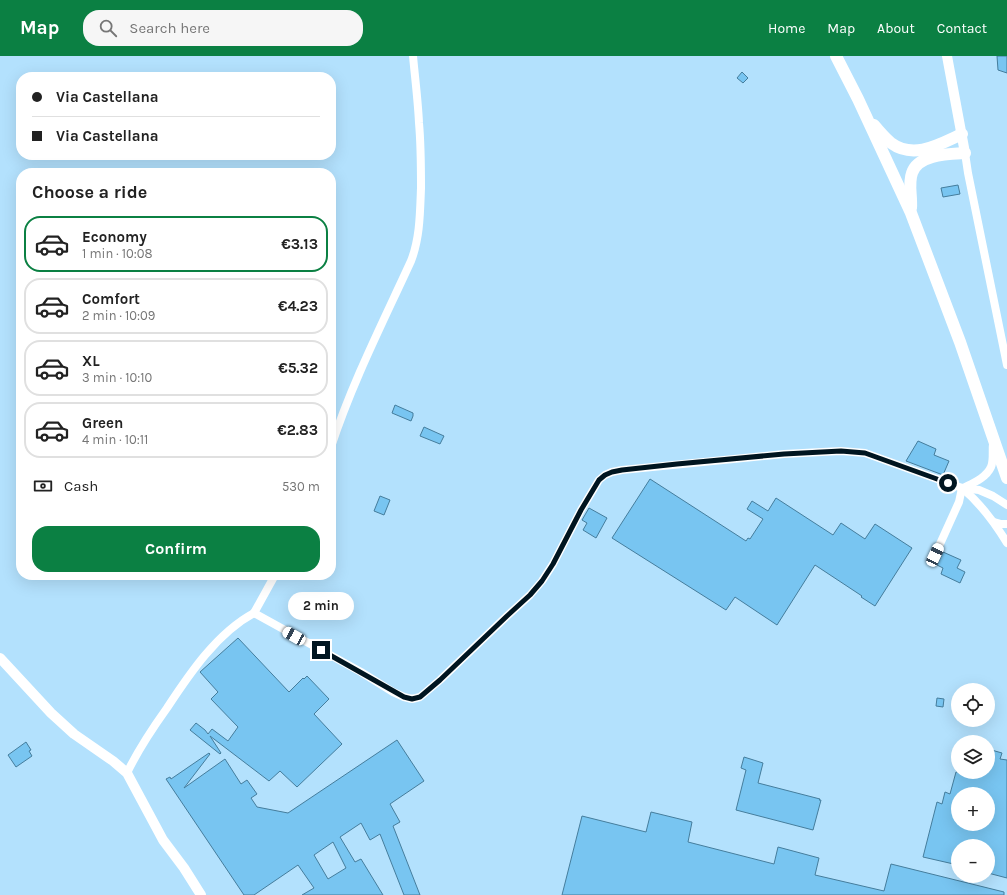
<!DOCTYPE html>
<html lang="en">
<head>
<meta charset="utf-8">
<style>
  :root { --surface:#fff; --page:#f6f6f6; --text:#222; --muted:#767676; --line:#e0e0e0; --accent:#0b8043 }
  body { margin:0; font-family:Karla,sans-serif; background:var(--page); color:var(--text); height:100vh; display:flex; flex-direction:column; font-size:15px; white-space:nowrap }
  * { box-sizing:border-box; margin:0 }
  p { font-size:13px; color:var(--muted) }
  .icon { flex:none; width:22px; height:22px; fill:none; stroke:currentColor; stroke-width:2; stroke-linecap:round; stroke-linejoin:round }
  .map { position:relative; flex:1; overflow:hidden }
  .side { position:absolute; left:16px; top:112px; width:320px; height:412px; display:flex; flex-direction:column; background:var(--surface); border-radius:16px; box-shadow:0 4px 16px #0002 }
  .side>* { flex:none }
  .guide { position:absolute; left:16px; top:16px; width:320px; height:88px; border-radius:16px; box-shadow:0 4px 16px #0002; display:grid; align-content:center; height:88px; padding:0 16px; background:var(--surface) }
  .tools { position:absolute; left:951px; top:627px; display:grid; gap:8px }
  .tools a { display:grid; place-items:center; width:44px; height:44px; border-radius:50%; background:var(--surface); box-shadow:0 4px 16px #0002; font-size:20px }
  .end { position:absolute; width:18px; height:18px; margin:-9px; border:5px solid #001520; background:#fff; box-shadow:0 0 0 2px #fff }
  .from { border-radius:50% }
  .bubble { position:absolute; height:28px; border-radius:14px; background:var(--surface); box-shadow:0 4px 16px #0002; font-size:13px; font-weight:700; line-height:28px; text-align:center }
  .car { position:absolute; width:12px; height:24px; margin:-12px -6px; border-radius:5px; box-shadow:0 0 3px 1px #0007; background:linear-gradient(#fff 24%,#345 0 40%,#fff 0 76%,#345 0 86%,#fff 0) }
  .guide b { display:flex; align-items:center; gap:14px; height:38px; font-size:15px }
  .guide b+b { border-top:1px solid var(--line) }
  .guide i { width:10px; height:10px; background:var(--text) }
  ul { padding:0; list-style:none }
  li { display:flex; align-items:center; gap:12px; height:56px; margin:0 8px 6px; padding:0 8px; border:2px solid var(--line); border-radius:16px }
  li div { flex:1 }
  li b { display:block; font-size:15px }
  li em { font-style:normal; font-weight:700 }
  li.on { border-color:var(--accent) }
  li>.icon { width:36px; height:36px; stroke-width:1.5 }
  h2 { padding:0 16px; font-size:18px; line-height:48px }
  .pay { display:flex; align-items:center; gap:10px; height:44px; padding:0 16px; font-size:15px }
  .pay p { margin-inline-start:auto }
  .button { display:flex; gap:8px; margin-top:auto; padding:8px 16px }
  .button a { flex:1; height:46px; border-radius:16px; background:var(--accent); color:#fff; font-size:16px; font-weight:700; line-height:46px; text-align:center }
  header { display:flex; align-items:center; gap:24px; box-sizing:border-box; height:56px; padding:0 20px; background:var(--accent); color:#fff }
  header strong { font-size:19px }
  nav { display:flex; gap:22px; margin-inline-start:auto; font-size:14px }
  .search { width:280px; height:36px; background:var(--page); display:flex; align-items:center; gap:10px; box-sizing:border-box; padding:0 14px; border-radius:16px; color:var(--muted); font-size:15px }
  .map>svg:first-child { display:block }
</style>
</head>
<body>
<header>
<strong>Map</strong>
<div class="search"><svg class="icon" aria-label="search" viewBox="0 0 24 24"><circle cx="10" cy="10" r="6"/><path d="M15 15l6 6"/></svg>Search here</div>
<nav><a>Home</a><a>Map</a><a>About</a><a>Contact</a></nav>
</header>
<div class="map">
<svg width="1007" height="839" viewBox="0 0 1007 839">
  <rect width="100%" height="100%" fill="#b3e1fd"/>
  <g fill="#78c5f1" stroke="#457d9c" fill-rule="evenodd">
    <path d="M997,0H1007V17L998,14Z"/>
    <path d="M742,16L748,22L743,27L737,22Z"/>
    <path d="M958,129L960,138L943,141L941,132Z"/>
    <path d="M395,349L413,357V360L411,365L392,357Z"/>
    <path d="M424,371L444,380L440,388L420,380Z"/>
    <path d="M918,385L936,393L934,399L949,405L943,419L906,405Z"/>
    <path d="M650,423L746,485L748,482L750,483L763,463L747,453L752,445L768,455L776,442L833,479L841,467L865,483L875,468L912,492L875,550L861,541L862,540L815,509L777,569L735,541L726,554L612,482Z"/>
    <path d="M380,440L390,444L384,459L374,455Z"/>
    <path d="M589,452L607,462L596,482L583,474L587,467L582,464Z"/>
    <path d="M943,496L961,504L957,512L965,516L960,527L941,518L943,512L937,509Z"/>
    <path d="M238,582L289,636L303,622L304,623L307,620L329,643L314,658L342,688L297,731L280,715L269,725L210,680L221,697L220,698L190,674L196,667L205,674L208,678L212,673L228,685L238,671L211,643L218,636L200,616Z"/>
    <path d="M937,642L944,643L943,651L936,650Z"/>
    <path d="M397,684L424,725L390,748L400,766L393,770L420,839H404L380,778L370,784L361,767L340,781L355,806L361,803L383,839H302L314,832L298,809L254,839H244L166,723L170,721L171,723L209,697L210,698L184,732L225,703L241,728L247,724L257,738L251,742L257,751L288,757ZM333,786L346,812L328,823L314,799Z"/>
    <path d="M26,686L31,694L29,695L32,700L16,711L8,699Z"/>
    <path d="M988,693L1002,697L1000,703L1007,704V822L988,817V790H958V809L923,801L937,746L942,748L945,736L950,738L956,716H988ZM958,738H988V768H958Z"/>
    <path d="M744,701L763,707L758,727L820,743L819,744H821L813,774L736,754L746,714L741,712Z"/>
    <path d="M651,756L692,766L688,786L774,808L778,791L819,802L815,819L884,835L891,808L1004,836V839H562L582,760L646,776Z"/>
  </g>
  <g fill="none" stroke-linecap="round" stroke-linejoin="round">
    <g stroke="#fff" stroke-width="8">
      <path d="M965,97L968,117L1007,309"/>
      <path d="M331,391C352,327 383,266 411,205C420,182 420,157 421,132C421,110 421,89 419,67C418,45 415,22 413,0"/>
      <path d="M962,432C981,448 995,467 1007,487"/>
      <path d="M963,432C973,427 986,422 991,411C994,404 992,395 993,388"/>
      <path d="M994,466L1001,468H1007"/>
      <path d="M935,499L959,446L962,432"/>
      <path d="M254,557L361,616L393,636L404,641L412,643L420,641L440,624L507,560L530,539L542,525L553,508L581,454L599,424L605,419L612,416L622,414L784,398L841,395L865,397L962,432L979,434L993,440L1007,449"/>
      <path d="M254,557L275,519"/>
      <path d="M127,717C138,694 152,673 167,652C190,617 217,577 254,557"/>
    </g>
    <g stroke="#fff" stroke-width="10">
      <path d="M947,0L965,97"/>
      <path d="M0,602L51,657L74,678L113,705L127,717L163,784L184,812L201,839"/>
    </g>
    <g stroke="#fff" stroke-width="12">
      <path d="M836,0L858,43L911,157L960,286L1007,422"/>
      <path d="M874,69C879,75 885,82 891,87C914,104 940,88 962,78"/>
      <path d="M911,152C912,140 908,128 912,117C918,98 949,98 965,97"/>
    </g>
  </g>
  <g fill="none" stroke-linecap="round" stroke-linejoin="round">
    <path stroke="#001520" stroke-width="5" d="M321,594L404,641L412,643L420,641L440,624L507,560L530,539L542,525L553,508L581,454L599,424L605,419L612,416L622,414L677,408L784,398L841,395L865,397L948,427"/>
  </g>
</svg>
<div class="tools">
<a><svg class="icon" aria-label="locate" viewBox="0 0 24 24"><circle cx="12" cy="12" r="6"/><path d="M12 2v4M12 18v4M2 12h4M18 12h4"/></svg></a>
<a><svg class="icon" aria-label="layers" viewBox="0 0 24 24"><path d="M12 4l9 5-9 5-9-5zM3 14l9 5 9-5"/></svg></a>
<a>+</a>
<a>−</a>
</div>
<i class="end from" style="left:948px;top:427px"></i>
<i class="end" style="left:321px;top:594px"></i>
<div class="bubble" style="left:288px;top:536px;width:66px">2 min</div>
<i class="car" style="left:935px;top:499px;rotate:25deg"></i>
<i class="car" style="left:294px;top:580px;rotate:299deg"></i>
<div class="guide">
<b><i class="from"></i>Via Castellana</b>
<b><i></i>Via Castellana</b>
</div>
<section class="side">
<h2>Choose a ride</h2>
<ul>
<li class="on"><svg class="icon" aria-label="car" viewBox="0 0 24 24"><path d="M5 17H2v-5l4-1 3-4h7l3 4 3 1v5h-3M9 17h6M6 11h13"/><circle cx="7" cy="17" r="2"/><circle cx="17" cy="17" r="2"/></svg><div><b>Economy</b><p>1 min · 10:08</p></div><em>€3.13</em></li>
<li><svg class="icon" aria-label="car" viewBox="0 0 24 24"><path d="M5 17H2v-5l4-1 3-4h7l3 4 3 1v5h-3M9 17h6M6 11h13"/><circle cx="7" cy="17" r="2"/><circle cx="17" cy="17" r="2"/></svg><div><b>Comfort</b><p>2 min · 10:09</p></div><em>€4.23</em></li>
<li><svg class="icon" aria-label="car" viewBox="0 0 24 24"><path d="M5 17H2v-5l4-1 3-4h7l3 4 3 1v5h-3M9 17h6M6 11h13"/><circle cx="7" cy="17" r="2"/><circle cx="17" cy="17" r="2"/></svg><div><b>XL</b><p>3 min · 10:10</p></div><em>€5.32</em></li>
<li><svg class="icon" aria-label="car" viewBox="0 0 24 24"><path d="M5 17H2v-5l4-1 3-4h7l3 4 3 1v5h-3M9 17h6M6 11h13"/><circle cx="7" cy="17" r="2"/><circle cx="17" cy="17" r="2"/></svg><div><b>Green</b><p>4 min · 10:11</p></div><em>€2.83</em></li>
</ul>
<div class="pay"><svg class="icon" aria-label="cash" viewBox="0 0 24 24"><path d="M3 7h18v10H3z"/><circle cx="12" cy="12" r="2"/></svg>Cash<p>530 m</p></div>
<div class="button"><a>Confirm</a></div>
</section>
</div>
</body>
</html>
